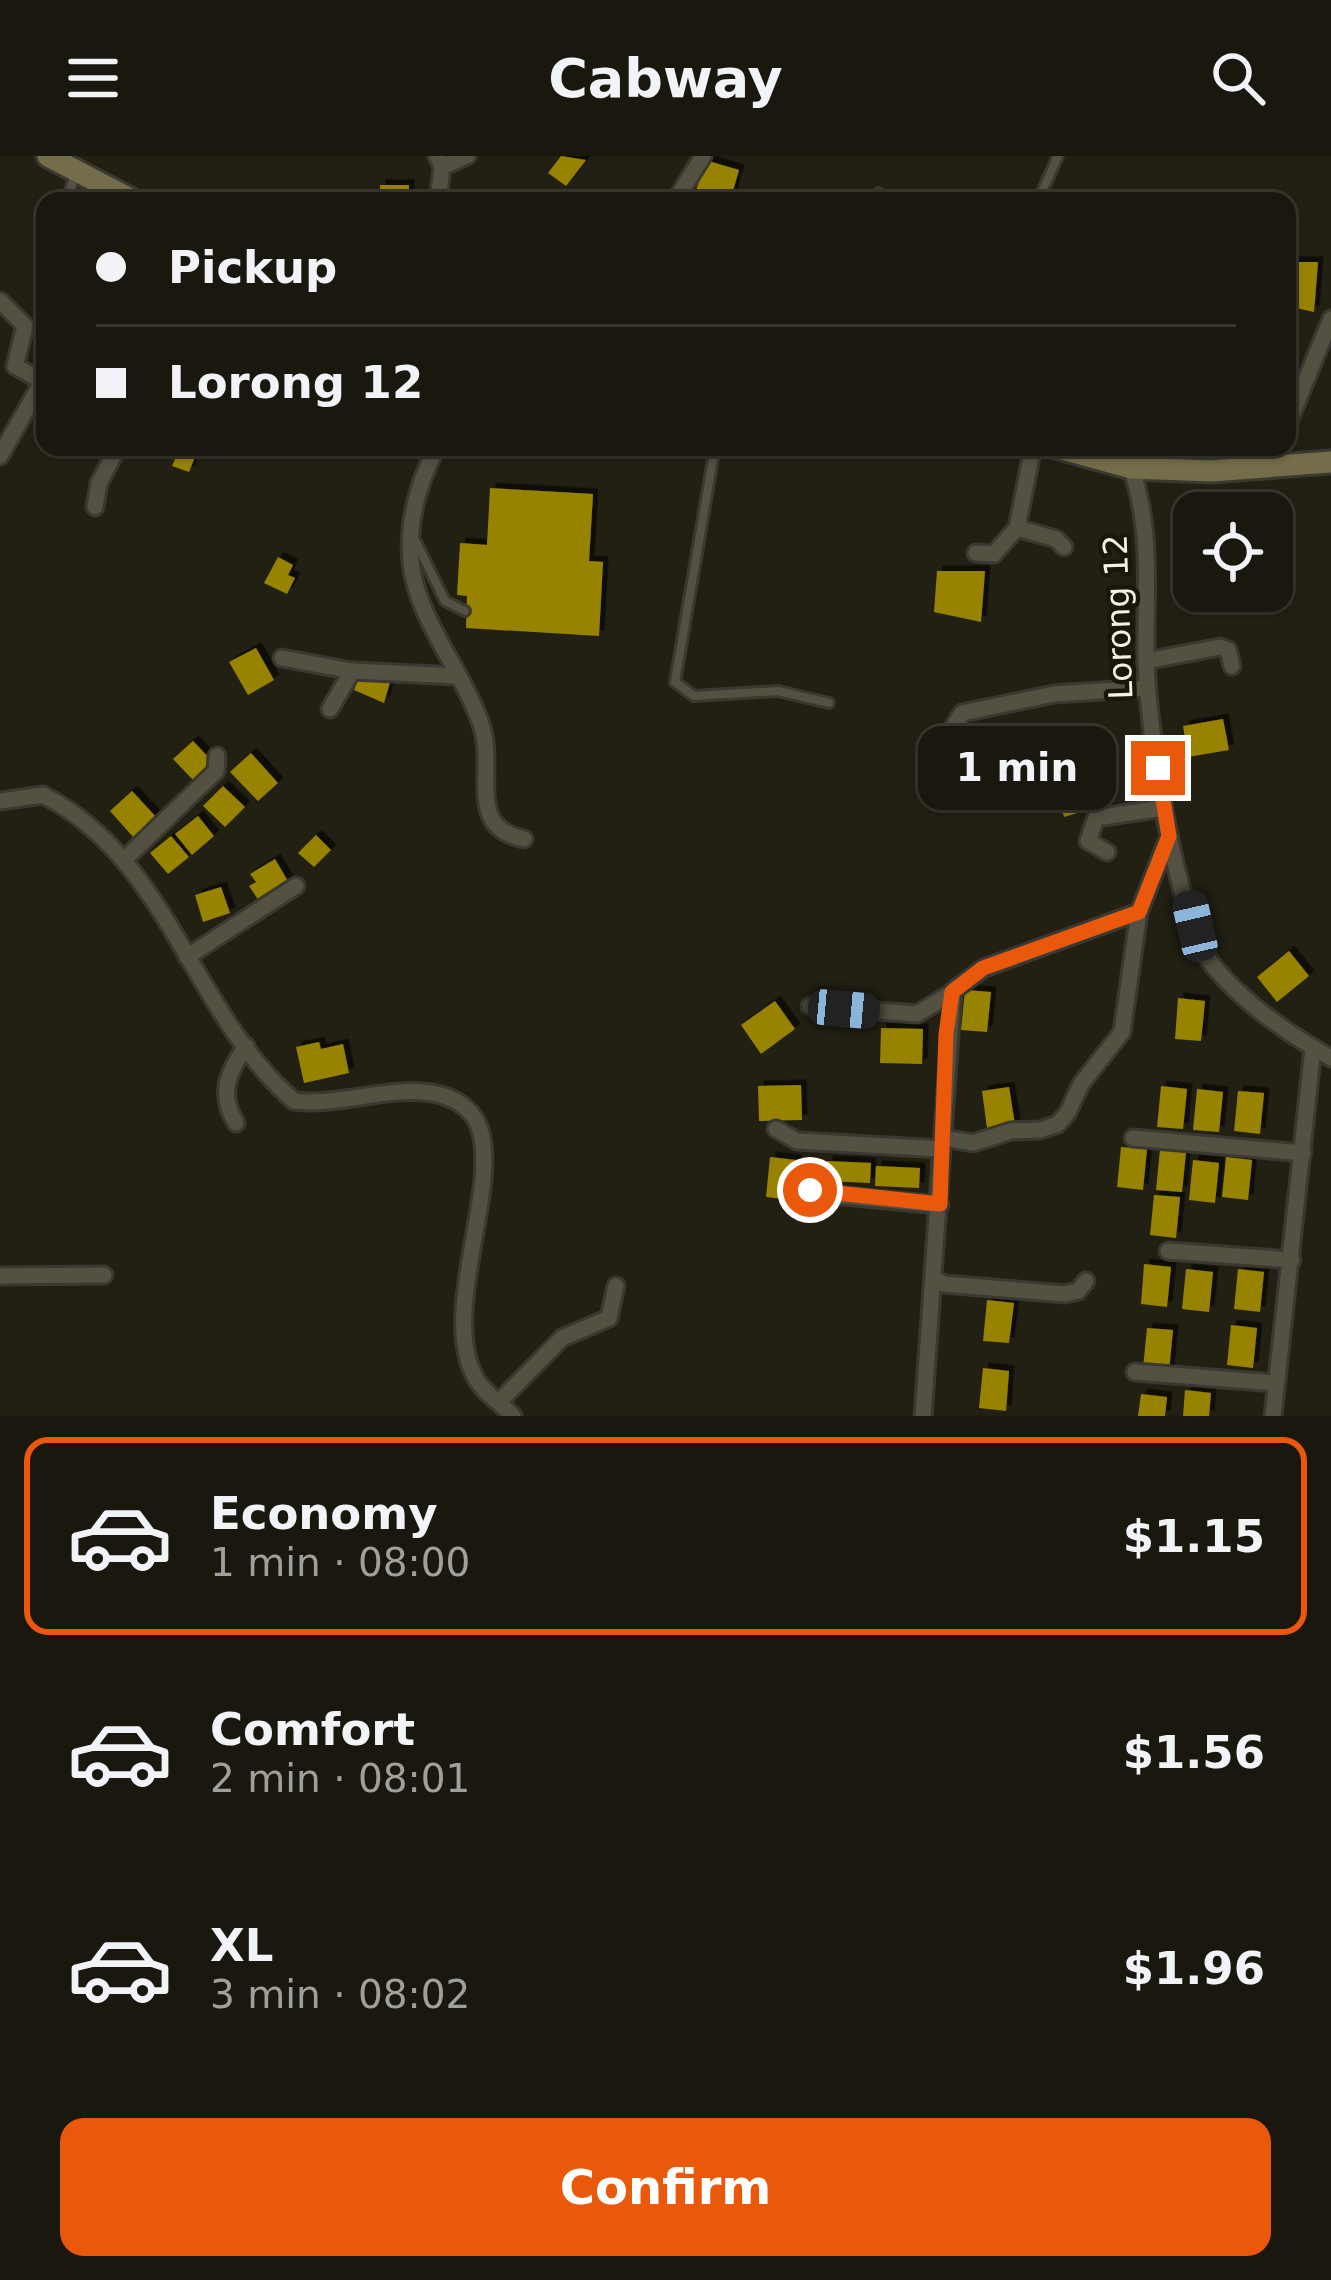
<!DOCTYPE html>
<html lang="en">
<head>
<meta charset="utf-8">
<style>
  :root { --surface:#1a180e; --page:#27251c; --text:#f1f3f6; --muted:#9fa09e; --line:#38372e; --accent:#ea580c }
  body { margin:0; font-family:"DejaVu Sans",sans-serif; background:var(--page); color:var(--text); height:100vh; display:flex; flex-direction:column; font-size:45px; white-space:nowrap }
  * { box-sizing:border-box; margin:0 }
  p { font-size:39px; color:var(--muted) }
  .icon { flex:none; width:66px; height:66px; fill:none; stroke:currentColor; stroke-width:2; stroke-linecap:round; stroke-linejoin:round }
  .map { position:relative; height:1260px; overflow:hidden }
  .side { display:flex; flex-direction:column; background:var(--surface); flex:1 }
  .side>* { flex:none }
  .banner { position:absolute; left:36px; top:36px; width:1260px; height:264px; border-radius:24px; box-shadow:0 3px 9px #0004,0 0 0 3px var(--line); display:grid; align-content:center; height:264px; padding:0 60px; background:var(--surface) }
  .controls { position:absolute; left:1173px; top:336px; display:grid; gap:24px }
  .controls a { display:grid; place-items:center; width:120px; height:120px; border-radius:24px; background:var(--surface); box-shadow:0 3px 9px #0004,0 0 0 3px var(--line); font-size:60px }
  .end { position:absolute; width:54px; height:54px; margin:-27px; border:15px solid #ea580c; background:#fff; box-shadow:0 0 0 6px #fff }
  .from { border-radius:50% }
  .bubble { position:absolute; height:84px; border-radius:24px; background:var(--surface); box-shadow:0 3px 9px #0004,0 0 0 3px var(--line); font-size:39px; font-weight:700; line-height:84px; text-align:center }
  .car { position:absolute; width:36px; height:72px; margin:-36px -18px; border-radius:15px; box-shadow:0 0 9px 3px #0007; background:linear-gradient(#222 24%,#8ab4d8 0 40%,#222 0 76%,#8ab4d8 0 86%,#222 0) }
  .banner b { display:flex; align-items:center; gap:42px; height:114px; font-size:45px }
  .banner b+b { border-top:3px solid var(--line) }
  .banner i { width:30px; height:30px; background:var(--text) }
  ul { padding:21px 0 0; list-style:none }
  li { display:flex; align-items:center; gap:36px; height:198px; margin:0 24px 18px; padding:0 36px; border:6px solid transparent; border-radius:24px }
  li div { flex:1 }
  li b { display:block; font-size:45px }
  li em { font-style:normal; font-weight:700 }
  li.selected { border-color:var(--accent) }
  li>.icon { width:108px; height:108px; stroke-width:1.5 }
  .cta { display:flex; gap:24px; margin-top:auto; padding:24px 60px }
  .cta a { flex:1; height:138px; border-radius:24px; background:var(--accent); color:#fff; font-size:48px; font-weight:700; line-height:138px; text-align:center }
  header { display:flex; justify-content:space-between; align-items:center; height:156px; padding:0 60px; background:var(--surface); font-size:54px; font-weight:700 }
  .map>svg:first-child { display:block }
</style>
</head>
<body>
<header><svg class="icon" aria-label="menu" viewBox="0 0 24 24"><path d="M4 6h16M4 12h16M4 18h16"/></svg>Cabway<svg class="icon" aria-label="search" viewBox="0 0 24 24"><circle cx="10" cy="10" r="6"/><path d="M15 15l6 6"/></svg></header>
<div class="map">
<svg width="1331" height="1260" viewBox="0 0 1331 1260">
  <defs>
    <filter id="shadow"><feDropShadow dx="5.5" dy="-5.5" stdDeviation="0" flood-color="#0009"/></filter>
  </defs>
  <rect width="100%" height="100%" fill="#222013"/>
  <g fill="#978300" filter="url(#shadow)">
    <path d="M561,0L586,4L566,30L548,17Z"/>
    <path d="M705,4L739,14L730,45H693Z"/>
    <rect x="380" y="29" width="29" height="16"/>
    <path d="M1287,106H1318L1314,156L1287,150Z"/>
    <path d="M180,291H199L189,316L172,310Z"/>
    <path d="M490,332L593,338L589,405L603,406L599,480L466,472L467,440L457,439L460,387L487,389Z"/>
    <path d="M278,401L293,409L288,419L295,422L287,438L264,427Z"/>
    <path d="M937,415H985L981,466L934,456Z"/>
    <path d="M256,492L274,524L248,539L229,506Z"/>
    <path d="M360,519L391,523L384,547L354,534Z"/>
    <path d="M1223,563L1229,594L1188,601L1183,570Z"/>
    <path d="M193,585L213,606L194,625L173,603Z"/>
    <path d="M251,597L278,627L258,645L230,616Z"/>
    <path d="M1097,604L1110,647L1064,661L1051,617Z"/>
    <path d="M223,630L245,651L225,671L203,650Z"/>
    <path d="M132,635L157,662L134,682L110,655Z"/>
    <path d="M198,660L214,680L192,699L175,678Z"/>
    <path d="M316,679L331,694L314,711L298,697Z"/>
    <path d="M171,680L189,701L168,718L150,697Z"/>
    <path d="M275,703L289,727L259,745L249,730L256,726L250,718Z"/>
    <path d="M221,731L230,757L203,766L195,739Z"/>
    <path d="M1289,795L1309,820L1277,846L1257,821Z"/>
    <path d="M965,834L991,836L987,876L961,874Z"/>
    <path d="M1178,842L1205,845L1201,885L1175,883Z"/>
    <path d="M775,845L795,873L761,898L741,869Z"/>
    <path d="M881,872L923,873L922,908L880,907Z"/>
    <path d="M319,886L321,893L343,888L349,917L304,927L296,891Z"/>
    <path d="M801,929L802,964L759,965L758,930Z"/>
    <path d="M1161,930L1187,933L1183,973L1157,971Z"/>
    <path d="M1009,931L1015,969L987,972L982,935Z"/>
    <path d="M1197,933L1223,936L1219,976L1193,974Z"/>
    <path d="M1238,935L1264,937L1260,978L1234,975Z"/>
    <path d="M1121,991L1147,993L1143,1034L1117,1031Z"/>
    <path d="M1160,993L1186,996L1182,1036L1156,1034Z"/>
    <path d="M770,1001L796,1004L792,1044L766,1041Z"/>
    <path d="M1226,1001L1252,1004L1248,1044L1222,1041Z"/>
    <path d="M1193,1004L1219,1007L1215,1047L1189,1044Z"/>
    <path d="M827,1005L871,1007L870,1027L826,1025Z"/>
    <path d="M876,1010L920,1012L919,1032L875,1030Z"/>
    <path d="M1154,1039L1180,1041L1176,1082L1150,1079Z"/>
    <path d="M1144,1108L1171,1111L1167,1151L1141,1148Z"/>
    <path d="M1186,1113L1213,1116L1209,1156L1182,1153Z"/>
    <path d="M1238,1113L1264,1116L1260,1156L1234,1153Z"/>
    <path d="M987,1144L1014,1147L1009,1187L983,1185Z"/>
    <path d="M1231,1169L1257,1172L1253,1212L1227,1209Z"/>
    <path d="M1147,1172L1173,1174L1169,1215L1143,1212Z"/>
    <path d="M983,1212L1009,1215L1006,1255L979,1252Z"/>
    <path d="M1185,1234L1211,1237L1209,1260H1183Z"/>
    <path d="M1141,1238L1167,1241L1165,1260H1138Z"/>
  </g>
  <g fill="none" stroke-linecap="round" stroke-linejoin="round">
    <defs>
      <g id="lane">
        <path d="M879,37L883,45"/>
        <path d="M67,45L75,18"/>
        <path d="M1038,45L1058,0"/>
        <path d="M715,291L675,526L694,540L778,535L829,547"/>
        <path d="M416,386L445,445L465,455"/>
      </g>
      <g id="street">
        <path d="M437,0L442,11L438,45"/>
        <path d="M442,11L467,0"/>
        <path d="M675,45L703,0"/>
        <path d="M0,145L25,170L15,210L42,225"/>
        <path d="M1287,270L1331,163"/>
        <path d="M437,291C418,327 407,365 411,407C417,463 463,515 481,568C497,615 464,671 524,683"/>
        <path d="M0,300L45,221"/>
        <path d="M1131,312C1153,375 1145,437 1146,502C1147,568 1175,764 1215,812C1246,849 1290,879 1331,902"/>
        <path d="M95,351L99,327L118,291"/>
        <path d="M1017,372L1056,383L1064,391"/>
        <path d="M976,397L994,398L1017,372L1033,291"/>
        <path d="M282,502L352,515L458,520"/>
        <path d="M1146,505L1220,491L1228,494L1232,510"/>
        <path d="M330,553L352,515"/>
        <path d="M946,583L962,557L1054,538L1147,532"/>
        <path d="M0,645L43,639C169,703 192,857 294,945C341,951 394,927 441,939C459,944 475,956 480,974C499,1035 440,1156 475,1221C483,1237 501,1247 513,1260"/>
        <path d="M1107,696L1088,685L1096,662L1163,652"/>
        <path d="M126,702L216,615L217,600"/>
        <path d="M187,801L296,730"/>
        <path d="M810,850L917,858L950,838"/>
        <path d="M236,967C218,938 228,916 246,890"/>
        <path d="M776,973L797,985L942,993"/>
        <path d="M944,982L973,987L1011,975L1040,974L1058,968L1068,956L1081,928L1122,876L1139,756L1169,680"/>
        <path d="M1133,982L1303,997"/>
        <path d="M806,1027L823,1038L940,1049"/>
        <path d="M1168,1095L1292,1104"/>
        <path d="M0,1120L104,1119"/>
        <path d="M934,1123L944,1128L1065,1138L1078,1135L1086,1125"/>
        <path d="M1135,1216L1275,1227"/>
        <path d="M500,1245L562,1182L609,1162L616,1130"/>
        <path d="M923,1260L953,835L984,812L1139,756"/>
        <path d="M1273,1260L1313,892"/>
      </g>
      <g id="secondary">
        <path d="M48,0L134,45"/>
        <path d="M1055,291L1131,312L1211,315L1331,306"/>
      </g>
    </defs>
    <use href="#lane" stroke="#3a3830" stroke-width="14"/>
    <use href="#street" stroke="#3a3830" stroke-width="21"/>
    <use href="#secondary" stroke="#3a3830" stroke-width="27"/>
    <use href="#lane" stroke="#545143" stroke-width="8"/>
    <use href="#street" stroke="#545143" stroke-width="15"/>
    <use href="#secondary" stroke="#746d49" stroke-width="21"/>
  </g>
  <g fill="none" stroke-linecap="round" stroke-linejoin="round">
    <path stroke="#ea580c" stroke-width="15" d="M810,1034L940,1048L946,878L952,836L983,812L1139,756L1169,680L1158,612"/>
  </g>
  <g text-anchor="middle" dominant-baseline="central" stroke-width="9" stroke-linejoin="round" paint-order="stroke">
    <g font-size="33" fill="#f3f2e9" stroke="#19160a">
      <text transform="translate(1118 461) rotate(-92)">Lorong 12</text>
    </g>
  </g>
</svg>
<div class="controls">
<a><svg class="icon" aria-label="locate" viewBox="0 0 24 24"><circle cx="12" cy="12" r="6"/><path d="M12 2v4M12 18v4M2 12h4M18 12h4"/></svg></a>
</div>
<i class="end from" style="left:810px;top:1034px"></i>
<i class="end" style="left:1158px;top:612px"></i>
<div class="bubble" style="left:918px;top:570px;width:198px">1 min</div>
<i class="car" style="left:1195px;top:770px;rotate:347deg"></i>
<i class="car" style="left:844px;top:853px;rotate:95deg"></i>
<div class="banner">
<b><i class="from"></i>Pickup</b>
<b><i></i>Lorong 12</b>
</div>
</div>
<section class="side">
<ul>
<li class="selected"><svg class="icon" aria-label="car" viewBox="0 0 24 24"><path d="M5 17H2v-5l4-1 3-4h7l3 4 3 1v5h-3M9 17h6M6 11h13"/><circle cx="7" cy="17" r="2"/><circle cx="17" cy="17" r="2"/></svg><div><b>Economy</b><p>1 min · 08:00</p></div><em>$1.15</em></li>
<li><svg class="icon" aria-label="car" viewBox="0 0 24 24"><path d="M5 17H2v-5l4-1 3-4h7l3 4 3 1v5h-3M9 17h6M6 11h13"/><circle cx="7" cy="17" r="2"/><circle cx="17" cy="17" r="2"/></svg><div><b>Comfort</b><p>2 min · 08:01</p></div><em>$1.56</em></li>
<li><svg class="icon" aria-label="car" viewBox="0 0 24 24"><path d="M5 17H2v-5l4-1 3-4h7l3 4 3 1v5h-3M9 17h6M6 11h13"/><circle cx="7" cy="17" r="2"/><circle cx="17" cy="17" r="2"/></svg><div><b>XL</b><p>3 min · 08:02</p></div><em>$1.96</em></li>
</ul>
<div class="cta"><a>Confirm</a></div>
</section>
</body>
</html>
